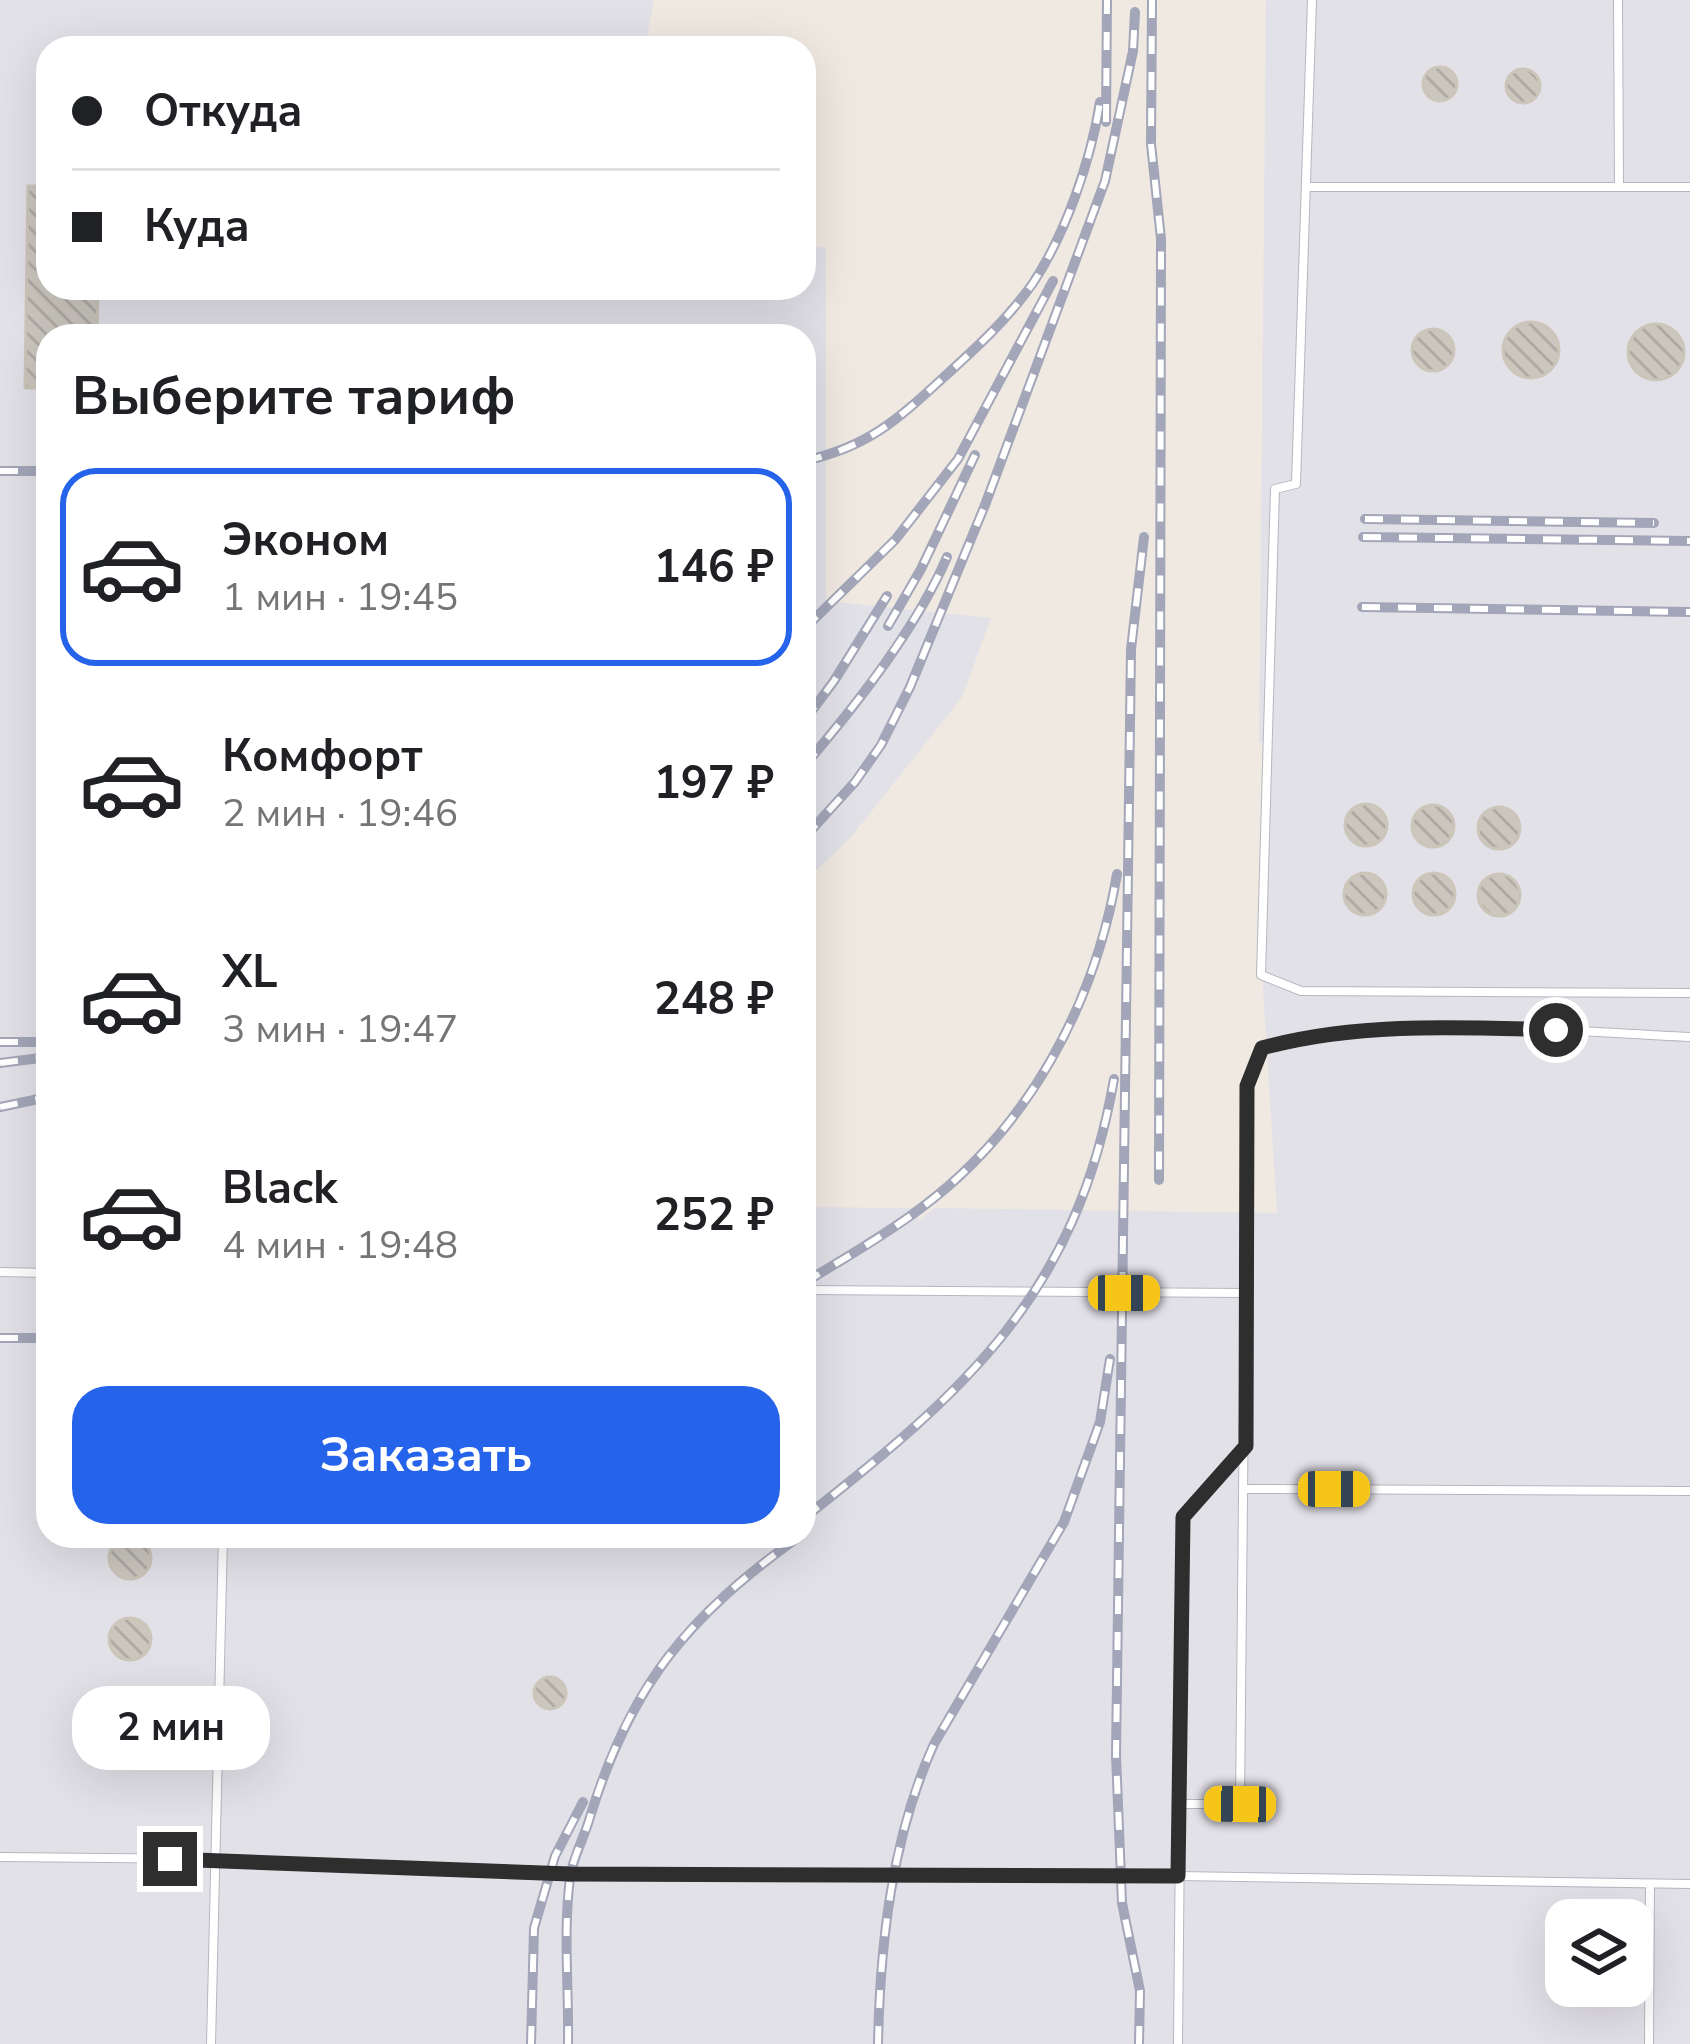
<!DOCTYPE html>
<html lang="ru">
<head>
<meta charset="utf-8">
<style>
  :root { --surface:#fff; --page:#f6f6f6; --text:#202124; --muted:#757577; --line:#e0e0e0; --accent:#2563eb }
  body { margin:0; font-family:"Nunito Sans",sans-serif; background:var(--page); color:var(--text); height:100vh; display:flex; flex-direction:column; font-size:45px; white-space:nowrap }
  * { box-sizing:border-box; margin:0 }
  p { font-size:39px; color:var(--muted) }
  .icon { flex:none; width:66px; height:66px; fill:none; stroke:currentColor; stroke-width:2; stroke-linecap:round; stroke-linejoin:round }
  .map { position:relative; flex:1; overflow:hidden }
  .panel { position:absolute; left:36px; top:324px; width:780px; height:1224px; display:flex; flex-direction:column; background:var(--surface); border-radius:36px; box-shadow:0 12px 48px #0002 }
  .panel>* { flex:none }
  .hud { position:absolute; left:36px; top:36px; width:780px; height:264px; border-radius:36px; box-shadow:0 12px 48px #0002; display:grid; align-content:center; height:264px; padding:0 36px; background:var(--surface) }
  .tools { position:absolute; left:1545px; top:1899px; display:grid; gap:24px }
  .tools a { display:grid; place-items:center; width:108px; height:108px; border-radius:24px; background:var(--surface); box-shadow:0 12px 48px #0002; font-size:60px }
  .end { position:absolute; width:54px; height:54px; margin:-27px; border:15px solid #2e2e2e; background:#fff; box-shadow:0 0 0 6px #fff }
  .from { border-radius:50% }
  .bubble { position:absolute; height:84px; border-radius:36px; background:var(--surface); box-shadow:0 12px 48px #0002; font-size:39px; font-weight:700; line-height:84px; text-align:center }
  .car { position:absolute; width:36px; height:72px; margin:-36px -18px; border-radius:15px; box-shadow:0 0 9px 3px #0007; background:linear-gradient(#f5c518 24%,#345 0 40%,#f5c518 0 76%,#345 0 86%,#f5c518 0) }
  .hud b { display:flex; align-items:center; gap:42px; height:114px; font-size:45px }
  .hud b+b { border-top:3px solid var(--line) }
  .hud i { width:30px; height:30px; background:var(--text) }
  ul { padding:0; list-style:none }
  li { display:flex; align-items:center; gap:36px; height:198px; margin:0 24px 18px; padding:0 12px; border:6px solid transparent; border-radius:36px }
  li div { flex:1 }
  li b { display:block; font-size:45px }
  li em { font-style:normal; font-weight:700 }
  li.current { border-color:var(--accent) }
  li>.icon { width:108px; height:108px; stroke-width:1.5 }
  h2 { padding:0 36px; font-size:54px; line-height:144px }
  .action { display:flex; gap:24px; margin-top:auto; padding:24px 36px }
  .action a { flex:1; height:138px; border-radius:36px; background:var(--accent); color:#fff; font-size:48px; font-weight:700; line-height:138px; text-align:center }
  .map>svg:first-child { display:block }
</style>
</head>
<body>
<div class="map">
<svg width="1690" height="2044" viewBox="0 0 1690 2044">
  <defs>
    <pattern id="building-back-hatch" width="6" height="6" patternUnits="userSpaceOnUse" patternTransform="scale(3)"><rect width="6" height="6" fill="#cbc7bf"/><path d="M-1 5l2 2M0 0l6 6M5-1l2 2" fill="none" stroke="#afaba4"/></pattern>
  </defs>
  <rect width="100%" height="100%" fill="#efe9e1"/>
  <path fill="#e3e1e8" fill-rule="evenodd" d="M0,0H654L645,48H48V288H804V248L826,247V601L991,618L962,697L852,836L804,882V336H48V1536H804V1207L912,1208L920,1220L934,1208L1277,1213L1263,990L1264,744L1259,742L1266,0H1690V2044H0ZM1566,1920H1632V1986H1566Z"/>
  <g fill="url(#building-back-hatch)" stroke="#cbc5ba" stroke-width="3">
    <circle cx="1440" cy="84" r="17"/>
    <circle cx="1523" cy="86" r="17"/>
    <path d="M28,186H48V288H98L97,336H48V388H25Z"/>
    <circle cx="1531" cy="350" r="28"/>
    <circle cx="1656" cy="352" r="28"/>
    <circle cx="1433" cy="350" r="21"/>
    <circle cx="1366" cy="825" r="21"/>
    <circle cx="1433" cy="826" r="21"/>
    <circle cx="1499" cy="828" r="21"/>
    <circle cx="1434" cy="894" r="21"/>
    <circle cx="1365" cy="894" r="21"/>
    <circle cx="1499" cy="895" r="21"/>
    <circle cx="130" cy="1558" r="21"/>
    <circle cx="130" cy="1639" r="21"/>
    <circle cx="550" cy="1693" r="16"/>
    <circle cx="129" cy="1722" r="21"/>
  </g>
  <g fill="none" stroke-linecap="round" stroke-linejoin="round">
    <defs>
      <g id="lane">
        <path d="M1312,0L1296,484L1275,489L1261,975L1301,991L1690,993"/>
        <path d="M1618,0L1619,186"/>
        <path d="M1308,187H1690"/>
        <path d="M0,1272L48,1273"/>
        <path d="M804,1290L1247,1293"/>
        <path d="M1245,1489L1690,1491"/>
        <path d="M1179,1804H1240L1247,1086L1262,1048C1393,1012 1555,1031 1690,1037"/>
        <path d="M0,1857L213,1859L570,1874L1178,1876L1690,1884"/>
        <path d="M211,2044L223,1536"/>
        <path d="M1178,2044L1183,1517L1246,1446"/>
        <path d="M1649,2044L1650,1884"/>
      </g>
    </defs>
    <use href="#lane" stroke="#b4b7c1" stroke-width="10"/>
    <use href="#lane" stroke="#fff" stroke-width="8"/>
    <defs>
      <g id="rail">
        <path d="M1152,0L1151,144L1161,239L1159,1180"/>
        <path d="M1106,122L1107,0"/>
        <path d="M804,461C868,447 897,420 944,377C976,348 1008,319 1033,283C1066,233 1091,160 1100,102"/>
        <path d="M0,471H48"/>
        <path d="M1365,519L1654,523"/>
        <path d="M1363,537L1690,541"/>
        <path d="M1362,607L1690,612"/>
        <path d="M888,626L921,569L975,455"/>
        <path d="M804,629L895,540L958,459L1053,281"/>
        <path d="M804,721L834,681L887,596"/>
        <path d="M804,766C854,708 917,627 947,557"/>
        <path d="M804,838L855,782L881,745L910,687L985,505L1105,181L1133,51L1135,12"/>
        <path d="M0,1042H48"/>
        <path d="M0,1063L48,1057"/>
        <path d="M0,1107L48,1097"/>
        <path d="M804,1283C843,1259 884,1236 921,1208C1028,1129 1095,1004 1117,874"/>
        <path d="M0,1338H48"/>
        <path d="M804,1518C967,1390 1077,1293 1114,1079"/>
        <path d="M531,2044L534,1928L555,1856L583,1802"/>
        <path d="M568,2044C569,1990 563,1932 570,1878C572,1859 585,1836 590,1817C631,1684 688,1616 800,1536"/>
        <path d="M878,2044C880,1943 892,1837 934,1744L1064,1522L1100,1422L1110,1359"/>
        <path d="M1139,2044L1140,1991L1122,1903L1116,1755L1131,649L1144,537"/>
      </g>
    </defs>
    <use href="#rail" stroke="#a3a6b8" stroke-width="10"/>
    <use href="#rail" stroke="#fff" stroke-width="6" stroke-dasharray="18" stroke-linecap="butt"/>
  </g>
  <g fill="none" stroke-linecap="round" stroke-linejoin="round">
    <path stroke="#2e2e2e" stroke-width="15" d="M170,1859L570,1874L1178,1876L1183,1517L1246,1446L1247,1086L1262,1048C1356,1022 1459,1027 1556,1030"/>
  </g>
</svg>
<div class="tools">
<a><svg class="icon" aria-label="layers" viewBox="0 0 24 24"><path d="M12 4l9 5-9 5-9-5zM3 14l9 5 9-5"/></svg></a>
</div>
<i class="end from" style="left:1556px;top:1030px"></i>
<i class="end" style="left:170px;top:1859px"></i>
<div class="bubble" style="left:72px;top:1686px;width:198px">2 мин</div>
<i class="car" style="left:1124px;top:1293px;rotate:90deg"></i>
<i class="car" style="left:1334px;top:1489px;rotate:90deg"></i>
<i class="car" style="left:1240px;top:1804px;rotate:271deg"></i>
<div class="hud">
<b><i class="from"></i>Откуда</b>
<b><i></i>Куда</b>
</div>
<section class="panel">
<h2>Выберите тариф</h2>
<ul>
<li class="current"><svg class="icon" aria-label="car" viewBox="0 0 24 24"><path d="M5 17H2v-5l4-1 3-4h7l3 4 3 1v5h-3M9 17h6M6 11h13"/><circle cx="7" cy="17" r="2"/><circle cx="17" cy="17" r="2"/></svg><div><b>Эконом</b><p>1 мин · 19:45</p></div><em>146 ₽</em></li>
<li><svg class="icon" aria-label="car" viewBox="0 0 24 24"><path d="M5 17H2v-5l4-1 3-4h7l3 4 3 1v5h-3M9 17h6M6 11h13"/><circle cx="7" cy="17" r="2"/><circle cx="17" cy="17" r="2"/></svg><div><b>Комфорт</b><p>2 мин · 19:46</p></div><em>197 ₽</em></li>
<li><svg class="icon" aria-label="car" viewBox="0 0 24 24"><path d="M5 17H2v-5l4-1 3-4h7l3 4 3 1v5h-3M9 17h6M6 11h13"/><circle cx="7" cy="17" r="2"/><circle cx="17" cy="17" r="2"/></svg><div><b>XL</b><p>3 мин · 19:47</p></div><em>248 ₽</em></li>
<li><svg class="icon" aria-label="car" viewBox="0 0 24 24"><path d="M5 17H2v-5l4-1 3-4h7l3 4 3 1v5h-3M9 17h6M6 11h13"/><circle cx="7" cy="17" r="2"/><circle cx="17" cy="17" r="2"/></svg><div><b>Black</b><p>4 мин · 19:48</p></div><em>252 ₽</em></li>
</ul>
<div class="action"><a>Заказать</a></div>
</section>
</div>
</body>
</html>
